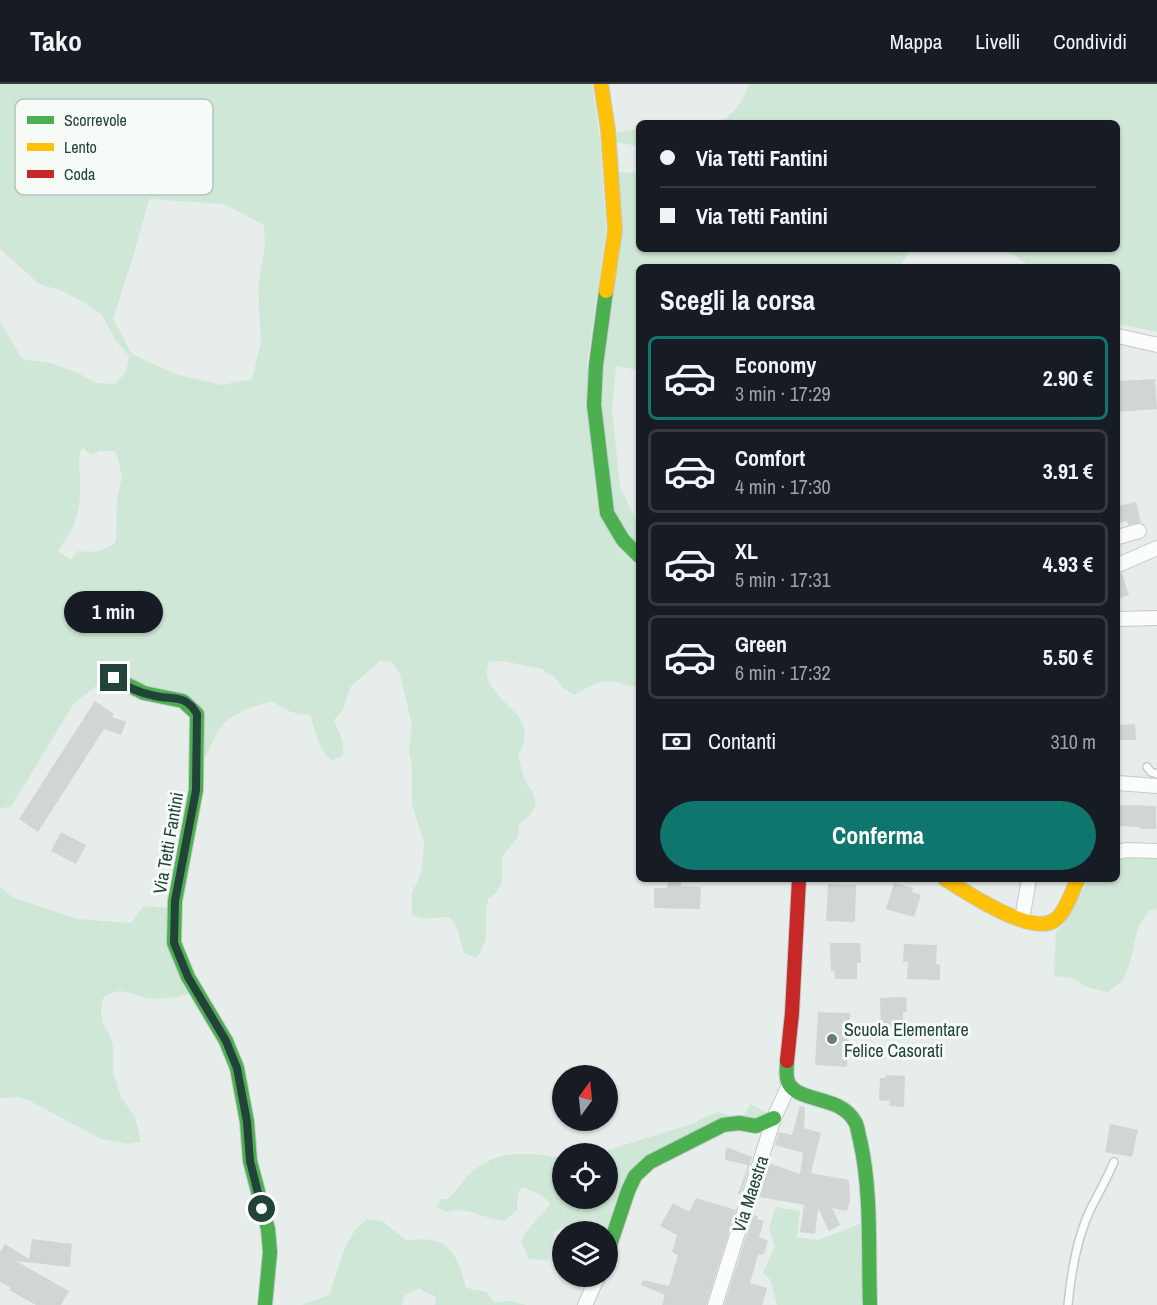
<!DOCTYPE html>
<html lang="it">
<head>
<meta charset="utf-8">
<style>
  :root { --surface:#171b24; --page:#20242c; --text:#f1f3f6; --muted:#9ea1a6; --line:#363941; --accent:#0f766e }
  body { margin:0; font-family:"Archivo Narrow",sans-serif; background:var(--page); color:var(--text); height:100vh; display:flex; flex-direction:column; font-size:22px; white-space:nowrap }
  * { box-sizing:border-box; margin:0 }
  p { font-size:20px; color:var(--muted) }
  .icon { flex:none; width:33px; height:33px; fill:none; stroke:currentColor; stroke-width:2; stroke-linecap:round; stroke-linejoin:round }
  .map { position:relative; flex:1; overflow:hidden }
  .side { position:absolute; left:636px; top:180px; width:484px; height:618px; display:flex; flex-direction:column; background:var(--surface); border-radius:9px; box-shadow:0 2px 4px #0004 }
  .side>* { flex:none }
  .top-card { position:absolute; left:636px; top:36px; width:484px; height:132px; border-radius:9px; box-shadow:0 2px 4px #0004; display:grid; align-content:center; height:132px; padding:0 24px; background:var(--surface) }
  .needle { width:39px; rotate:15deg }
  .controls { position:absolute; left:552px; top:981px; display:grid; gap:12px }
  .controls a { display:grid; place-items:center; width:66px; height:66px; border-radius:50%; background:var(--surface); box-shadow:0 2px 4px #0004; font-size:30px }
  .end { position:absolute; width:27px; height:27px; margin:-14px; border:8px solid #214339; background:#fff; box-shadow:0 0 0 3px #fff }
  .from { border-radius:50% }
  .bubble { position:absolute; height:42px; border-radius:21px; background:var(--surface); box-shadow:0 2px 4px #0004; font-size:20px; font-weight:800; line-height:42px; text-align:center }
  .top-card b { display:flex; align-items:center; gap:21px; height:57px; font-size:22px }
  .top-card b+b { border-top:2px solid var(--line) }
  .top-card i { width:15px; height:15px; background:var(--text) }
  ul { padding:0; list-style:none }
  li { display:flex; align-items:center; gap:18px; height:84px; margin:0 12px 9px; padding:0 12px; border:3px solid var(--line); border-radius:9px }
  li div { flex:1 }
  li b { display:block; font-size:22px }
  li em { font-style:normal; font-weight:800 }
  li.selected { border-color:var(--accent) }
  li>.icon { width:54px; height:54px; stroke-width:1.5 }
  h2 { padding:0 24px; font-size:27px; line-height:72px }
  .pay { display:flex; align-items:center; gap:15px; height:66px; padding:0 24px; font-size:22px }
  .pay p { margin-inline-start:auto }
  .button { display:flex; gap:12px; margin-top:auto; padding:12px 24px }
  .button a { flex:1; height:69px; border-radius:36px; background:var(--accent); color:#fff; font-size:24px; font-weight:800; line-height:69px; text-align:center }
  header { display:flex; align-items:center; gap:36px; box-sizing:border-box; height:84px; padding:0 30px; background:var(--surface); border-bottom:2px solid var(--line) }
  header strong { font-size:28px }
  nav { display:flex; gap:33px; margin-inline-start:auto; font-size:21px }
  .map>svg:first-child { display:block }
</style>
</head>
<body>
<header>
<strong>Tako</strong>
<nav><a>Mappa</a><a>Livelli</a><a>Condividi</a></nav>
</header>
<div class="map">
<svg width="1157" height="1221" viewBox="0 0 1157 1221">
  <rect width="100%" height="100%" fill="#e7edea"/>
  <g fill="#cfe7d6" fill-rule="evenodd">
    <path d="M0,0H592L600,56L606,146L587,280L616,461L639,485V604C603,594 606,593 574,611L562,603L554,593L542,585L503,577L489,578C488,582 486,587 487,592C495,623 542,630 518,672L525,697L533,708L536,721L529,732L519,740L518,753L502,773C501,794 508,801 488,815C482,839 493,853 476,874L464,869L457,844L450,833C434,833 426,837 412,831V808L418,797L422,784L424,759L412,720V681L409,668L412,641L400,590L392,578L380,577L351,602L343,626L334,636L343,659V671L332,677C316,662 317,650 310,631C294,630 285,627 273,617C253,622 230,629 218,647C212,657 209,668 202,678L203,628L110,588L104,596L74,619L11,723L0,724V237L22,275L51,279L78,289L96,299L115,300L126,288L129,272L116,257L102,231L85,219L60,206L39,200L0,165ZM149,115L224,120L264,141L265,161L258,203L261,258L252,295L221,301L175,290L132,270L113,235L135,166ZM82,364L91,370L100,367H116L122,393L117,416L116,457C106,468 91,469 77,467L71,476L58,467C76,444 81,426 80,396C80,382 77,378 82,364Z"/>
    <path d="M749,0H1157V248L1118,240V183H1030L1017,173L1003,165H1118V39H715C734,32 742,19 749,0Z"/>
    <path d="M639,45V62L613,58L611,49Z"/>
    <path d="M617,88L639,89V165H910L900,183H639V286L616,282L612,326L620,403L639,442V469L610,428L600,351Z"/>
    <path d="M1157,772V825L1149,827L1138,843L1130,879L1123,896L1108,908L1089,904L1072,894L1054,892L1056,847L1062,843L1089,795H1118V775L1122,773Z"/>
    <path d="M0,803L12,813L77,835L131,839L143,822L171,824L189,910C179,912 167,915 156,915C135,916 124,898 103,914L101,928L103,940L109,950L113,962V988L121,1013L135,1033L141,1058L128,1060L101,1055L30,1017L18,1013L0,1014Z"/>
    <path d="M751,1020L771,1032L649,1076L608,1148L567,1147L565,1143L555,1147L548,1176L529,1175L521,1158C527,1142 541,1133 551,1119L539,1110L522,1103L518,1110L517,1126L504,1137C479,1134 471,1122 445,1128L437,1123L441,1115H448C458,1106 463,1095 473,1087C501,1064 530,1069 562,1074V1114H608V1070L598,1069L695,1039L707,1032L719,1028L731,1032L744,1031Z"/>
    <path d="M775,1123L800,1127L797,1153L818,1156L863,1139L867,1221H777L770,1195L763,1189L775,1162L769,1146Z"/>
    <path d="M367,1135L382,1137L407,1157C446,1149 458,1169 466,1204L487,1208L494,1219L509,1217L527,1221H435L436,1213L419,1204L404,1212L402,1221H302L329,1211C340,1184 342,1154 367,1135Z"/>
  </g>
  <g fill="#d1d6d4">
    <path d="M1155,295L1157,325L1118,328V297Z"/>
    <path d="M1136,418L1141,438L1128,441L1127,437L1118,439V422Z"/>
    <path d="M1122,489L1129,511L1118,515V490Z"/>
    <path d="M95,617L114,630L112,633L126,638L121,651L104,645L38,748L19,735Z"/>
    <path d="M1135,640L1136,656H1118V641Z"/>
    <path d="M1118,721L1156,722V745H1140V743L1118,742Z"/>
    <path d="M61,748L86,761L76,780L51,767Z"/>
    <path d="M668,795H681V802L701,803L700,825L654,824V804H667Z"/>
    <path d="M894,799L913,804L912,808L921,811L914,833L886,825Z"/>
    <path d="M828,800L856,801L855,838L826,837Z"/>
    <path d="M830,859H860L861,879H857V895H835L834,887H831Z"/>
    <path d="M904,860L937,861L936,880L940,881V896L907,895L908,878H903Z"/>
    <path d="M906,913L907,928H903V944L881,945L880,914Z"/>
    <path d="M818,928L850,929L847,983L815,981Z"/>
    <path d="M886,991L905,992L904,1023L889,1022L890,1017L879,1016L880,994H886Z"/>
    <path d="M800,1022L805,1023L804,1044L821,1049L811,1089L849,1096L850,1117L847,1127L832,1124L840,1141L829,1147L818,1124L815,1150L800,1148L804,1121L759,1113L769,1079L800,1090L803,1069L775,1061L779,1048L792,1051Z"/>
    <path d="M1110,1040L1138,1046L1132,1073L1105,1068Z"/>
    <path d="M726,1063L752,1073L741,1110H738L748,1081L725,1076Z"/>
    <path d="M696,1114L736,1126L706,1221H662L665,1211L641,1201L643,1196L669,1202L678,1171L672,1168L677,1151L660,1142L673,1119L689,1128Z"/>
    <path d="M753,1131L758,1132L757,1135L764,1137L759,1153L768,1157L764,1170L758,1171L750,1199L767,1204L762,1221H724Z"/>
    <path d="M32,1155L72,1160L70,1183L16,1177L69,1207L61,1221H36L9,1206L11,1204L0,1198V1168L5,1160L29,1175Z"/>
  </g>
  <g fill="none" stroke-linecap="round" stroke-linejoin="round">
    <defs>
      <g id="lane">
        <path d="M1147,683L1151,688L1157,690"/>
        <path d="M1068,1221C1071,1189 1077,1153 1091,1124C1099,1109 1107,1094 1114,1078"/>
      </g>
      <g id="street">
        <path d="M1118,252L1157,261"/>
        <path d="M1118,453L1139,447"/>
        <path d="M1118,481L1157,464"/>
        <path d="M1118,535L1157,534"/>
        <path d="M1118,699L1157,702"/>
        <path d="M1118,768L1126,766L1157,767"/>
        <path d="M1022,835L1029,795"/>
        <path d="M585,1221L598,1192"/>
        <path d="M715,1221L774,1034L789,1001"/>
      </g>
      <g id="fast">
        <path d="M606,207L596,281L594,321L607,429L623,456L639,472"/>
        <path d="M114,594L144,609L183,617L197,630L196,706L175,817L174,859L188,893L226,957L237,984L247,1038L250,1077L268,1145L270,1168L265,1221"/>
        <path d="M787,977C787,985 785,993 789,1000C800,1019 841,1011 855,1038C858,1042 858,1050 860,1056C872,1109 868,1166 870,1221"/>
        <path d="M608,1167L628,1107L635,1092L650,1078L723,1041L739,1039L756,1042L774,1034"/>
      </g>
      <g id="slow">
        <path d="M601,0L608,46L615,146L606,207"/>
        <path d="M945,795C966,808 1032,853 1055,836C1066,828 1072,807 1078,795"/>
      </g>
      <path id="jam" d="M787,977L792,929L799,795"/>
    </defs>
    <use href="#lane" stroke="#c4cac7" stroke-width="10"/>
    <use href="#street" stroke="#c4cac7" stroke-width="16"/>
    <use href="#fast" stroke="#c2cbc7" stroke-width="16"/>
    <use href="#slow" stroke="#c2cbc7" stroke-width="16"/>
    <use href="#jam" stroke="#c2cbc7" stroke-width="16"/>
    <use href="#lane" stroke="#fbfcfc" stroke-width="7"/>
    <use href="#street" stroke="#fbfcfc" stroke-width="14"/>
    <use href="#fast" stroke="#4caf50" stroke-width="14"/>
    <use href="#slow" stroke="#ffc107" stroke-width="14"/>
    <use href="#jam" stroke="#c62828" stroke-width="14"/>
  </g>
  <g fill="none" stroke-linecap="round" stroke-linejoin="round">
    <path stroke="#214339" stroke-width="8" d="M114,594C126,603 140,609 155,612C174,616 185,610 197,630L196,706L175,817L174,859L188,893L226,957L237,984L247,1038L250,1077L262,1125"/>
  </g>
  <circle fill="#667e77" stroke="#f6fbf8" stroke-width="2" cx="832" cy="955" r="6"/>
  <g text-anchor="middle" dominant-baseline="central" stroke-width="6" stroke-linejoin="round" paint-order="stroke">
    <g font-size="18" fill="#214339" stroke="#f6fbf8">
      <text transform="translate(168 759) rotate(-80)">Via Tetti Fantini</text>
      <text transform="translate(750 1110) rotate(-72)">Via Maestra</text>
    </g>
    <g font-size="18" fill="#214339" stroke="#f6fbf8" text-anchor="start">
      <text x="844" y="945">Scuola Elementare<tspan x="844" dy="21">Felice Casorati</tspan></text>
    </g>
  </g>
  <rect x="15" y="15" width="198" height="96" rx="9" fill="#f6fbf8" stroke="#b6c4bf" stroke-width="1.5"/>
  <rect x="27" y="32" width="27" height="8" fill="#4caf50"/>
  <rect x="27" y="59" width="27" height="8" fill="#ffc107"/>
  <rect x="27" y="86" width="27" height="8" fill="#c62828"/>
  <g font-size="16" fill="#214339">
    <text x="64" y="42">Scorrevole</text>
    <text x="64" y="69">Lento</text>
    <text x="64" y="96">Coda</text>
  </g>
</svg>
<div class="controls">
<a><svg class="needle" viewBox="-14 -14 28 28"><path d="M0-13l5 13h-10z" fill="#e53935"/><path d="M0 13l5-13h-10z" fill="#9ea1a6"/></svg></a>
<a><svg class="icon" aria-label="locate" viewBox="0 0 24 24"><circle cx="12" cy="12" r="6"/><path d="M12 2v4M12 18v4M2 12h4M18 12h4"/></svg></a>
<a><svg class="icon" aria-label="layers" viewBox="0 0 24 24"><path d="M12 4l9 5-9 5-9-5zM3 14l9 5 9-5"/></svg></a>
</div>
<i class="end from" style="left:262px;top:1125px"></i>
<i class="end" style="left:114px;top:594px"></i>
<div class="bubble" style="left:64px;top:507px;width:99px">1 min</div>
<div class="top-card">
<b><i class="from"></i>Via Tetti Fantini</b>
<b><i></i>Via Tetti Fantini</b>
</div>
<section class="side">
<h2>Scegli la corsa</h2>
<ul>
<li class="selected"><svg class="icon" aria-label="car" viewBox="0 0 24 24"><path d="M5 17H2v-5l4-1 3-4h7l3 4 3 1v5h-3M9 17h6M6 11h13"/><circle cx="7" cy="17" r="2"/><circle cx="17" cy="17" r="2"/></svg><div><b>Economy</b><p>3 min · 17:29</p></div><em>2.90 €</em></li>
<li><svg class="icon" aria-label="car" viewBox="0 0 24 24"><path d="M5 17H2v-5l4-1 3-4h7l3 4 3 1v5h-3M9 17h6M6 11h13"/><circle cx="7" cy="17" r="2"/><circle cx="17" cy="17" r="2"/></svg><div><b>Comfort</b><p>4 min · 17:30</p></div><em>3.91 €</em></li>
<li><svg class="icon" aria-label="car" viewBox="0 0 24 24"><path d="M5 17H2v-5l4-1 3-4h7l3 4 3 1v5h-3M9 17h6M6 11h13"/><circle cx="7" cy="17" r="2"/><circle cx="17" cy="17" r="2"/></svg><div><b>XL</b><p>5 min · 17:31</p></div><em>4.93 €</em></li>
<li><svg class="icon" aria-label="car" viewBox="0 0 24 24"><path d="M5 17H2v-5l4-1 3-4h7l3 4 3 1v5h-3M9 17h6M6 11h13"/><circle cx="7" cy="17" r="2"/><circle cx="17" cy="17" r="2"/></svg><div><b>Green</b><p>6 min · 17:32</p></div><em>5.50 €</em></li>
</ul>
<div class="pay"><svg class="icon" aria-label="cash" viewBox="0 0 24 24"><path d="M3 7h18v10H3z"/><circle cx="12" cy="12" r="2"/></svg>Contanti<p>310 m</p></div>
<div class="button"><a>Conferma</a></div>
</section>
</div>
</body>
</html>
